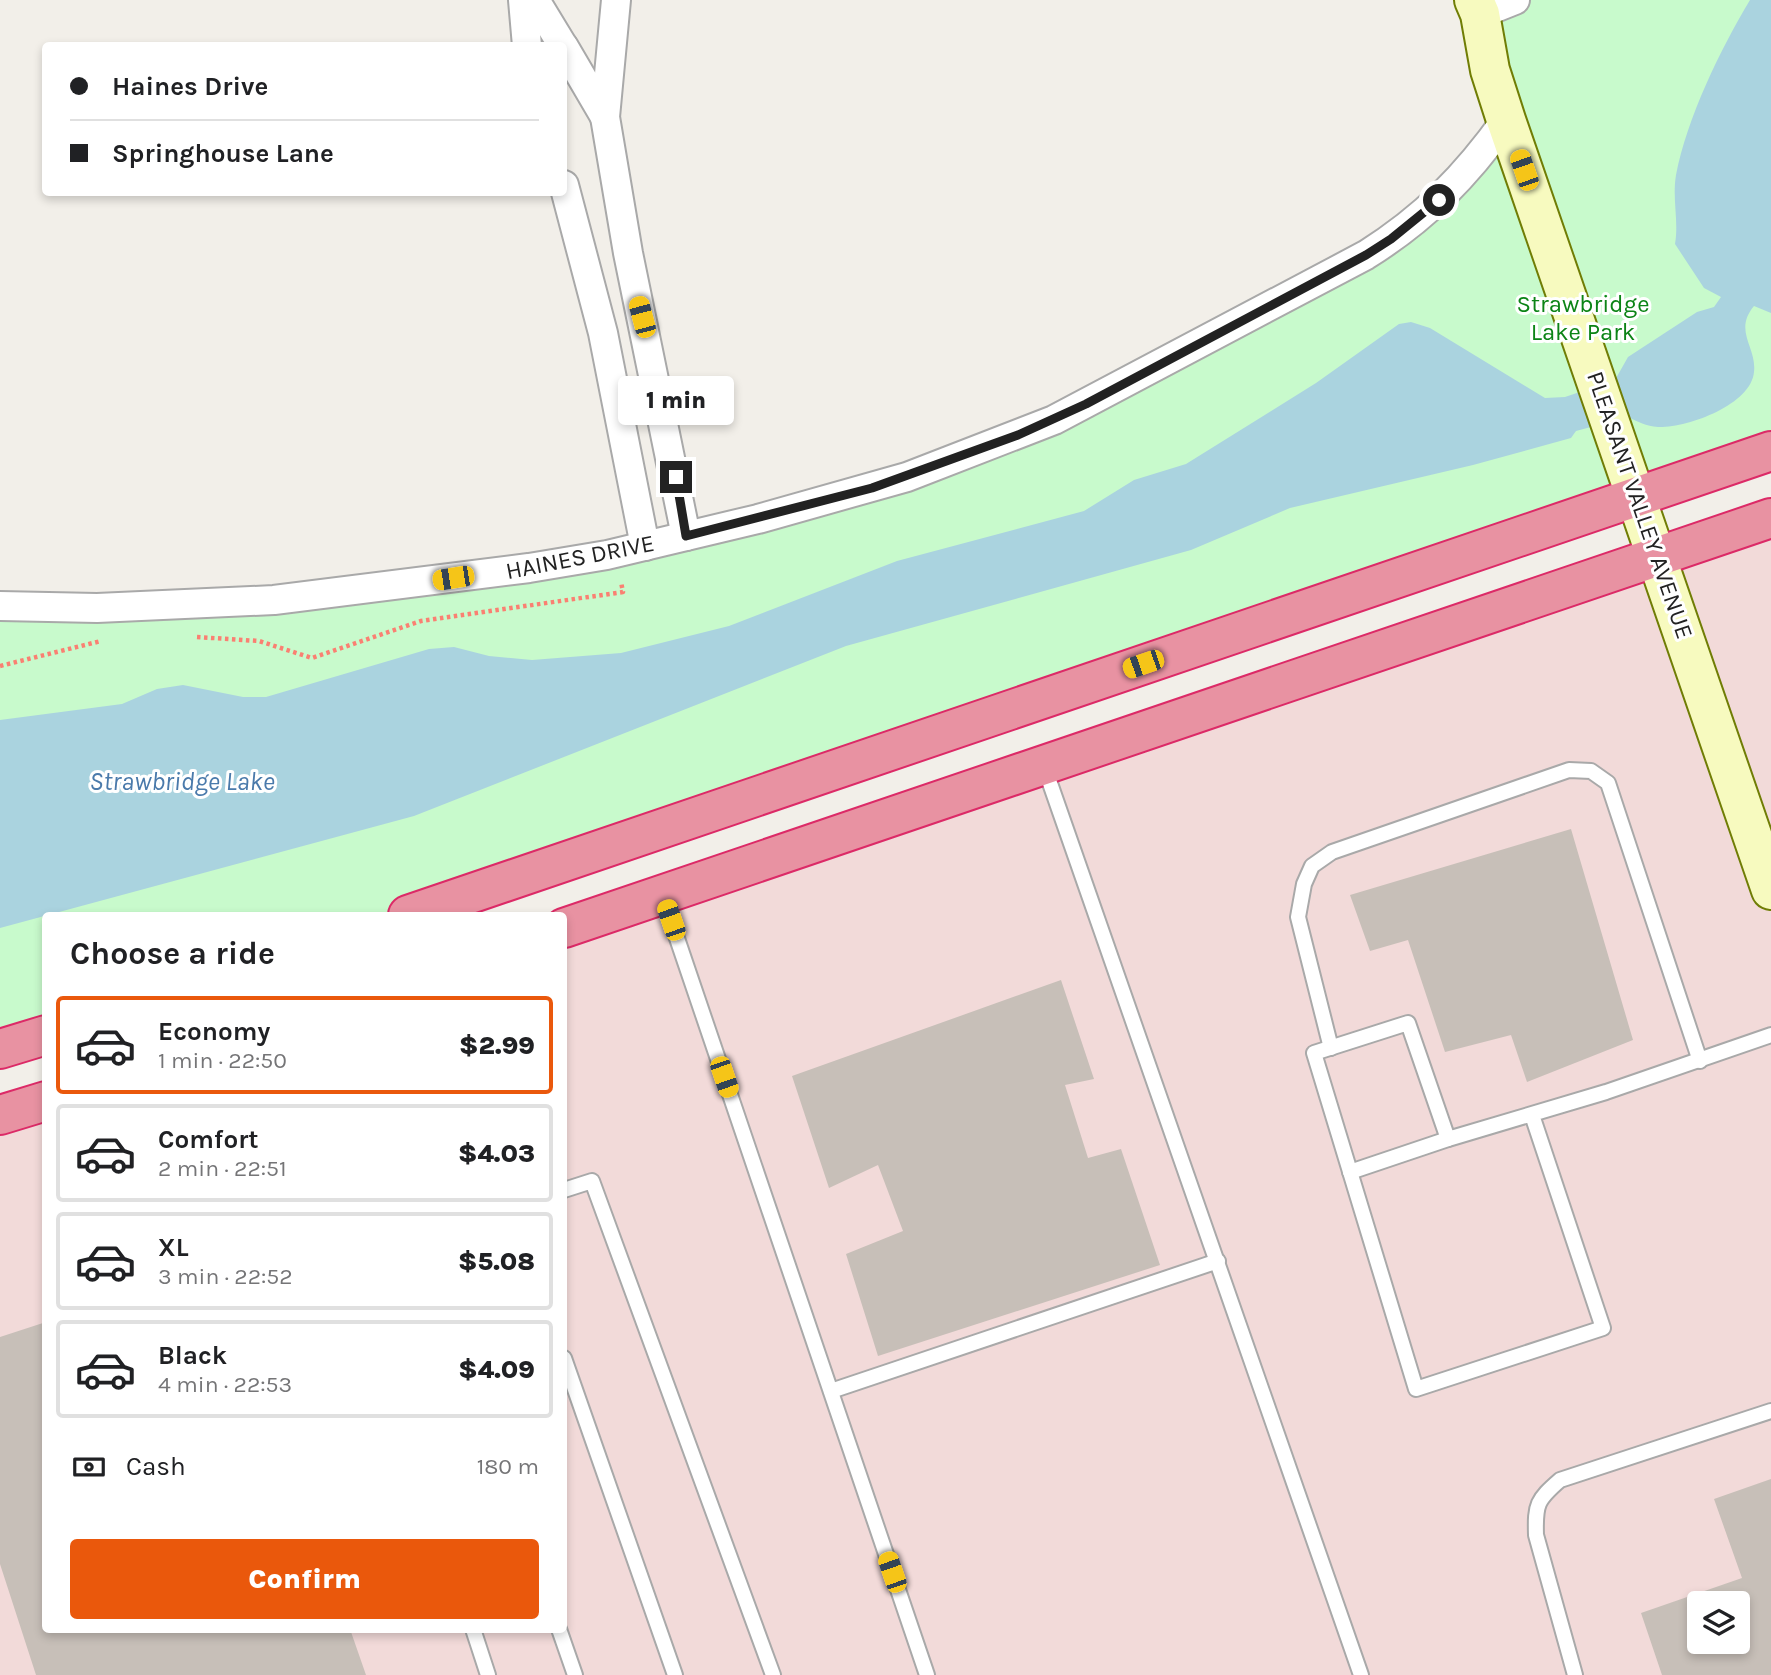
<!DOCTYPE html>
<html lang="en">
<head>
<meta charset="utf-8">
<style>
  :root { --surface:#fff; --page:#f2f2f2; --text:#202124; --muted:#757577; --line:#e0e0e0; --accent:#ea580c }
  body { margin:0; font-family:Karla,sans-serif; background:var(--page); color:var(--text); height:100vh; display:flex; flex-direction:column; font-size:26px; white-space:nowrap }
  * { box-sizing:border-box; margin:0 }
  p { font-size:23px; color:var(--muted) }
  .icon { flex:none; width:38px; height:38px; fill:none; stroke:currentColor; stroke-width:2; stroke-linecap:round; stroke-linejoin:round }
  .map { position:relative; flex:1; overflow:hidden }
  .panel { position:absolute; left:42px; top:912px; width:525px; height:721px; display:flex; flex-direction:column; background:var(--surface); border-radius:7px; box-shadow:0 4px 10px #0003 }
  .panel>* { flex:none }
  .hud { position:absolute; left:42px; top:42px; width:525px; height:154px; border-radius:7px; box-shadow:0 4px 10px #0003; display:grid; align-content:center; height:154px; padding:0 28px; background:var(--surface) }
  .tools { position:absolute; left:1687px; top:1591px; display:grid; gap:14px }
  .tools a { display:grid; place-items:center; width:63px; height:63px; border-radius:7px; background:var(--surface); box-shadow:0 4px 10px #0003; font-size:35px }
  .end { position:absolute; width:32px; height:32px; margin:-16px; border:9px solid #222; background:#fff; box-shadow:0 0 0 4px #fff }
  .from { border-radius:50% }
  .bubble { position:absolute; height:49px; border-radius:7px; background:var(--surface); box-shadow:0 4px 10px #0003; font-size:23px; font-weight:800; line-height:49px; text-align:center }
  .car { position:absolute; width:21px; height:42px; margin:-21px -10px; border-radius:9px; box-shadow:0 0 5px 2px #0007; background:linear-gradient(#f5c518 24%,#345 0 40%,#f5c518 0 76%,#345 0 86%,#f5c518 0) }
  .hud b { display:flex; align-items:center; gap:24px; height:66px; font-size:26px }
  .hud b+b { border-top:2px solid var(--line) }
  .hud i { width:18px; height:18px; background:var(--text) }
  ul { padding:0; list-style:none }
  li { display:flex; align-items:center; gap:21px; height:98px; margin:0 14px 10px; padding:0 14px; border:4px solid var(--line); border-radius:7px }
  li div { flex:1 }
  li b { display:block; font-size:26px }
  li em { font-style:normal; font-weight:800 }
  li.selected { border-color:var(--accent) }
  li>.icon { width:63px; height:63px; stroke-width:1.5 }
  h2 { padding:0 28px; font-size:32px; line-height:84px }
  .pay { display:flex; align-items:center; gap:18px; height:77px; padding:0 28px; font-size:26px }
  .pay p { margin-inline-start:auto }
  .primary-button { display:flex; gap:14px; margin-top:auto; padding:14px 28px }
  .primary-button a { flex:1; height:80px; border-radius:7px; background:var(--accent); color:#fff; font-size:28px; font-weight:800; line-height:80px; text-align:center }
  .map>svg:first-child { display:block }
</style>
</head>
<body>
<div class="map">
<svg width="1771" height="1675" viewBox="0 0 1771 1675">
  <rect width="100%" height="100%" fill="#f2efe9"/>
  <path fill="#f2dad9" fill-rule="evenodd" d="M1771,518V1675H0V1115L45,1101L46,1629H564V928ZM1699,1603H1738V1642H1699Z"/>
  <path fill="#c8facc" d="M1469,0H1771V451L408,915H46L45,1035L0,1049V607L97,608L686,536L982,449L1439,200L1506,120Z"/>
  <path fill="#aad3df" d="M1750,0H1771V313L1754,306C1733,331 1757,347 1754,372C1751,405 1687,428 1658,427C1646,426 1638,422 1628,417L1576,431L1571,438L1473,465L1290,508L1191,550L846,646L414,816L0,928V720L122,704L157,689L183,685L243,697H266L429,649L454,647L489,656L532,660L621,653L729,626L897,561L1084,511L1134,480L1186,464L1316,383L1399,324L1411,322L1430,328L1545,398L1565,397L1615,380L1628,357L1697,312L1714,307L1721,297L1704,288L1675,244C1679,221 1672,199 1676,175C1687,118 1720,50 1750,0Z"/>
  <g fill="#c7bfb8" fill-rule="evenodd">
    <path d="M1571,829L1633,1040L1527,1082L1511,1035L1445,1052L1408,940L1370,951L1350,895Z"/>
    <path d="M1061,980L1094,1079L1065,1085L1088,1158L1121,1149L1160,1265L878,1356L846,1254L903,1231L878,1165L829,1188L792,1076Z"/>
    <path d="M46,1322V1629H350L366,1675H36L0,1564V1337Z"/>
    <path d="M1771,1479V1675H1662L1641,1613L1742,1578L1714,1499ZM1699,1603H1738V1642H1699Z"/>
  </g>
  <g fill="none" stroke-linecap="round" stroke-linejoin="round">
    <defs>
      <g id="lane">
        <path d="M1044,766L1361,1675"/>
        <path d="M663,897L927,1675"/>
        <path d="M1331,1048L1298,917L1304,884L1312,866L1332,852L1569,770L1591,771L1608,783L1700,1061"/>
        <path d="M1532,1115L1603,1328L1416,1389L1314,1053L1408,1023L1448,1139L1606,1092L1771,1035"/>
        <path d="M1350,1172L1448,1139"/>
        <path d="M564,1190L592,1181L773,1675"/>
        <path d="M564,1358L675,1675"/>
        <path d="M831,1391L1218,1261"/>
        <path d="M473,1629L488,1675"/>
        <path d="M559,1629L575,1675"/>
        <path d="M1575,1675L1536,1535C1535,1504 1537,1500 1560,1480L1771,1411"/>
      </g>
      <g id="street">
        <path d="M523,0L527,46"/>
        <path d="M535,0L563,46"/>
        <path d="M616,0L605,117L628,253L686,536"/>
        <path d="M1480,14L1515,0"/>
        <path d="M564,47L605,117"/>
        <path d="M564,185L603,333L645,546"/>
        <path d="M0,606L97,608L274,600L529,568L607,555L758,519L907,477L1054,420L1366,255C1425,218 1466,176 1506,120"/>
      </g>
      <path id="secondary" d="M1474,0L1480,14L1490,70L1506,120L1771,890"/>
      <g id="highway">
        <path d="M408,915L1771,451"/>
        <path d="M564,928L1771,518"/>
        <path d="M0,1049L46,1035"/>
        <path d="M0,1115L46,1101"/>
      </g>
    </defs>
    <use href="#lane" stroke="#a9a9a9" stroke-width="18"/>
    <use href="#street" stroke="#a9a9a9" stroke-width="32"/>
    <use href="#secondary" stroke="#707d05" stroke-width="42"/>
    <use href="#highway" stroke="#dc2a67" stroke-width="42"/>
    <g stroke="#fa8072" stroke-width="4.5" stroke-dasharray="3.5 3.5" stroke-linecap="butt">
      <path d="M197,637L259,641L312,658L421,621L623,592L621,582"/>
      <path d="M0,666L101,641"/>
    </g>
    <use href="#lane" stroke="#fff" stroke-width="14"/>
    <use href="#street" stroke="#fff" stroke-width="28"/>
    <use href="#secondary" stroke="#f7fabf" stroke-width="38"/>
    <use href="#highway" stroke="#e892a2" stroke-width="38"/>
  </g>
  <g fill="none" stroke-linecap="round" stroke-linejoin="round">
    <path stroke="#222" stroke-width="9" d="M676,477L686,536L872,488L1018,435L1086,404L1366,255L1391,239L1439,200"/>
  </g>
  <g text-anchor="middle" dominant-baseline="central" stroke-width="6" stroke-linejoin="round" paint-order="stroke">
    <g font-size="24" fill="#0c8416" stroke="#fff">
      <text x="1583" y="304">Strawbridge<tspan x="1583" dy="28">Lake Park</tspan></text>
    </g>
    <g font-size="24" fill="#222" stroke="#fff">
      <text transform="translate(1640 505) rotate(71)">PLEASANT VALLEY AVENUE</text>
      <text transform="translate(580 557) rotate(-11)">HAINES DRIVE</text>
    </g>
    <g font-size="26" font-style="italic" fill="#4a7aab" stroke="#fff">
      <text x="182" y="781">Strawbridge Lake</text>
    </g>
  </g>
</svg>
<div class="tools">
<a><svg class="icon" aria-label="layers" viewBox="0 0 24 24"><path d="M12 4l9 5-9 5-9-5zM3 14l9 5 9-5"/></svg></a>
</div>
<i class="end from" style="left:1439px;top:200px"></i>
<i class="end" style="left:676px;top:477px"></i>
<div class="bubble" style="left:618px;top:376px;width:116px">1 min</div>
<i class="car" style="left:1524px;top:170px;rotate:341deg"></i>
<i class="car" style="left:642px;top:317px;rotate:345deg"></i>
<i class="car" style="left:453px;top:578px;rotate:261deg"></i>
<i class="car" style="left:1143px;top:664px;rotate:251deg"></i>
<i class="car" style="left:671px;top:920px;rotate:341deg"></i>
<i class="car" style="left:724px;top:1077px;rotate:161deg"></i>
<i class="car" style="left:892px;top:1572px;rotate:341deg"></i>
<div class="hud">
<b><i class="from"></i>Haines Drive</b>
<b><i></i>Springhouse Lane</b>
</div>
<section class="panel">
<h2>Choose a ride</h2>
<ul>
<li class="selected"><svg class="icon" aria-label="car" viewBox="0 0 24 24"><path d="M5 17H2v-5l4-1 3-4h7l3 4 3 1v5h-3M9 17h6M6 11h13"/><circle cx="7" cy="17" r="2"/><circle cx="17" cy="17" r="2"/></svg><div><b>Economy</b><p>1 min · 22:50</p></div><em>$2.99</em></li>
<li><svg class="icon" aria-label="car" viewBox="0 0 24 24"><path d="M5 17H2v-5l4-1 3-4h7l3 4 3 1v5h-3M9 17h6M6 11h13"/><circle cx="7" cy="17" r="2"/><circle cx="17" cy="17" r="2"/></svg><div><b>Comfort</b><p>2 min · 22:51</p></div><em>$4.03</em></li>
<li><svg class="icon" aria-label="car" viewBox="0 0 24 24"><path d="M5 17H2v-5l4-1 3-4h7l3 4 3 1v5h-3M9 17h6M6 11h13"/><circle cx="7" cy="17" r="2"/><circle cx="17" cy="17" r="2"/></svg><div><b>XL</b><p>3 min · 22:52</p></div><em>$5.08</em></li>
<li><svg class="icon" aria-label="car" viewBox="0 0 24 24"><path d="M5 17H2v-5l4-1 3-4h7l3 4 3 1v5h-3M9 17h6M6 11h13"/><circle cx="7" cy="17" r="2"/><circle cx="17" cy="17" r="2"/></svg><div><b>Black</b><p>4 min · 22:53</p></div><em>$4.09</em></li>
</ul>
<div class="pay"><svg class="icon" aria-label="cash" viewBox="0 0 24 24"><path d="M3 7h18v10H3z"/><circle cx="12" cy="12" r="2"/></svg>Cash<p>180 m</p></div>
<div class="primary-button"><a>Confirm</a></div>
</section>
</div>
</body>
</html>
